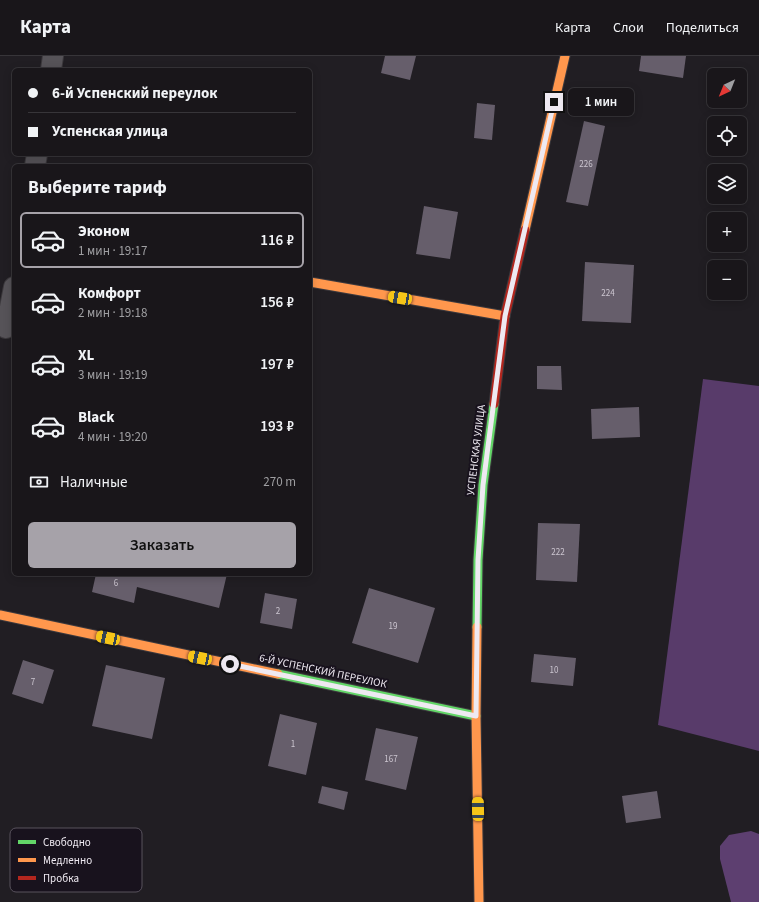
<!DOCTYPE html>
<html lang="ru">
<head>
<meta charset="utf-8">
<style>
  :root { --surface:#19161a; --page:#262327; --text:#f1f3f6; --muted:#9f9fa2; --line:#373539; --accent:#a6a2a9 }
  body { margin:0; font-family:"Source Sans 3",sans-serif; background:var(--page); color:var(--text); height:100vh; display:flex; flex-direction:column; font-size:15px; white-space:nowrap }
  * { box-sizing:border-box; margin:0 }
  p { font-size:13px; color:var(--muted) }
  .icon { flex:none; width:22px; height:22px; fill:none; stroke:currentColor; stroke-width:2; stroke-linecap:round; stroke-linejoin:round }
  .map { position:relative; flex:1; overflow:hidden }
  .drawer { position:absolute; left:12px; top:108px; width:300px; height:412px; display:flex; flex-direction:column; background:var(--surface); border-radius:6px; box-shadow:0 2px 10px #0003,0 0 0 1px var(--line) }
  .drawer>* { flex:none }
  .top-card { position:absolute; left:12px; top:12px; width:300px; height:88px; border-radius:6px; box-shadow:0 2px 10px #0003,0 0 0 1px var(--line); display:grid; align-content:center; height:88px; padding:0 16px; background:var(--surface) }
  .needle { width:26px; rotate:223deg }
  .controls { position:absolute; left:707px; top:12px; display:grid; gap:8px }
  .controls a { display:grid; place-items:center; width:40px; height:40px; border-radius:6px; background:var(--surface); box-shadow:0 2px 10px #0003,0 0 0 1px var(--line); font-size:20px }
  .end { position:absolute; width:18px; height:18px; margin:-9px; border:5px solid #eee9f1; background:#111; box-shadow:0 0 0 2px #111 }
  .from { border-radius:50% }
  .bubble { position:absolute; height:28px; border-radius:6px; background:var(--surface); box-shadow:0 2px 10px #0003,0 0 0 1px var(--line); font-size:13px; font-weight:600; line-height:28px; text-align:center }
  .car { position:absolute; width:12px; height:24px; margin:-12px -6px; border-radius:5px; box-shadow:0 0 3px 1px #0007; background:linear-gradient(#f5c518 24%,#345 0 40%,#f5c518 0 76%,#345 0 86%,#f5c518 0) }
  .top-card b { display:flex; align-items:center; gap:14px; height:38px; font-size:15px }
  .top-card b+b { border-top:1px solid var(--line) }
  .top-card i { width:10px; height:10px; background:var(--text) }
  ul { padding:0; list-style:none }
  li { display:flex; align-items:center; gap:12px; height:56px; margin:0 8px 6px; padding:0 8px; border:2px solid transparent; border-radius:6px }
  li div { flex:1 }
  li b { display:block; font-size:15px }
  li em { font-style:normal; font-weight:600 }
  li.selected { border-color:var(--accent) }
  li>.icon { width:36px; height:36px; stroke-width:1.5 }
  h2 { padding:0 16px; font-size:18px; line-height:48px }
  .pay { display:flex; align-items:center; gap:10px; height:44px; padding:0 16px; font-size:15px }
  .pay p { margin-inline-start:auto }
  .button { display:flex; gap:8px; margin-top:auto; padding:8px 16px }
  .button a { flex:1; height:46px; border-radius:6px; background:var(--accent); color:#111; font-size:16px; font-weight:600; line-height:46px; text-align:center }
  header { display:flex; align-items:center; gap:24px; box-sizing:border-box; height:56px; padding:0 20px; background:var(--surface); border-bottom:1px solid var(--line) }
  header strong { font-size:19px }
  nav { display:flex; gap:22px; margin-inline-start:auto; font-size:14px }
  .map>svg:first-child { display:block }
</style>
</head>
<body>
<header>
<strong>Карта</strong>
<nav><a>Карта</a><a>Слои</a><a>Поделиться</a></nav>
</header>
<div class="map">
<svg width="759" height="846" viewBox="0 0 759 846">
  <rect width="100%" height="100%" fill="#211e23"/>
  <path fill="#583b6a" d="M703,323L759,330V695L658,669Z"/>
  <path fill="#5d3f70" d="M751,775L759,778V846H731L720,803V790L729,779Z"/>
  <g fill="#665e6b">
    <path d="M385,0H416L410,24L381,17Z"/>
    <path d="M641,0H686L683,22L639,15Z"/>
    <path d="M477,47L495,49L492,84L474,82Z"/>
    <path d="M584,65L605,70L588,150L566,146Z"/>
    <path d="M424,150L458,156L450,203L416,198Z"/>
    <path d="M585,206L634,209L631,267L582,265Z"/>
    <path d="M537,310H561L562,334L537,333Z"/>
    <path d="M639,351L640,381L592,383L591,353Z"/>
    <path d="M538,467L580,468L577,526L536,524Z"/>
    <path d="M96,518H227L219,552L137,531L134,547L92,536Z"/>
    <path d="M369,532L435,552L418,607L352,587Z"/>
    <path d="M265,537L297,543L292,573L260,567Z"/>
    <path d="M534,598L576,602L573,630L531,626Z"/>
    <path d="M23,604L54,614L43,648L12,638Z"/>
    <path d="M106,609L165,622L152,683L92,670Z"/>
    <path d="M280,658L317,667L306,719L268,710Z"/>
    <path d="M376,672L418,681L406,734L365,724Z"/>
    <path d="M322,730L348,736L344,754L318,747Z"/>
    <path d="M657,735L661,762L626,767L622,740Z"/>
  </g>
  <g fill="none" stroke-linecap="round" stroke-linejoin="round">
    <defs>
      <g id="street">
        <path d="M51,14L53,0"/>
        <path d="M35,110L37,98"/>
        <path d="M6,272L14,231"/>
      </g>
      <g id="fast">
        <path d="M477,571L478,504L483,429L494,348"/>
        <path d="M278,618L476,660"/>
      </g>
      <g id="slow">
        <path d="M525,174L565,0"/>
        <path d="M310,226L505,260"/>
        <path d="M0,559L278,618"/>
        <path d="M477,571L476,660L479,846"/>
      </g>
      <path id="jam" d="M494,348L505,260L525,174"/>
    </defs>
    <use href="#street" stroke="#3c393d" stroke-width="22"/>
    <use href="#fast" stroke="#3c393d" stroke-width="11"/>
    <use href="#slow" stroke="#3c393d" stroke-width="11"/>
    <use href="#jam" stroke="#3c393d" stroke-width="11"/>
    <use href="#street" stroke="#565358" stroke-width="20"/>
    <use href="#fast" stroke="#63d668" stroke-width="9"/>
    <use href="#slow" stroke="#ff974d" stroke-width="9"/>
    <use href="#jam" stroke="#b3261e" stroke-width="9"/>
  </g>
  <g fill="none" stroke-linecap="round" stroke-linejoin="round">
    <path stroke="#eee9f1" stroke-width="5" d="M230,608L476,660L478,504L483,429L505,260L554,46"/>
  </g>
  <g text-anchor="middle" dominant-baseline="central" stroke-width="4" stroke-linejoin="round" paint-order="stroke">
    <g font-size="9" fill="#ccc6d0">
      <text x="586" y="108">226</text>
      <text x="608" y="237">224</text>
      <text x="558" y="496">222</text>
      <text x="116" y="527">6</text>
      <text x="278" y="555">2</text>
      <text x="393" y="570">19</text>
      <text x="554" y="614">10</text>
      <text x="33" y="626">7</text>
      <text x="293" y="688">1</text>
      <text x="391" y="703">167</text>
    </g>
    <g font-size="11" fill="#eee9f1" stroke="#18121d">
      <text transform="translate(476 394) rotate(-83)">УСПЕНСКАЯ УЛИЦА</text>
      <text transform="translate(323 615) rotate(12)">6-Й УСПЕНСКИЙ ПЕРЕУЛОК</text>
    </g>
  </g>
  <rect x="10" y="772" width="132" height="64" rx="6" fill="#18121d" stroke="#58525d" stroke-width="1"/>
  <rect x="18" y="784" width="18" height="4" fill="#63d668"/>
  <rect x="18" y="802" width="18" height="4" fill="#ff974d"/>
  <rect x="18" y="820" width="18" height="4" fill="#b3261e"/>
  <g font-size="11" fill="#eee9f1">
    <text x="43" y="790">Свободно</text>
    <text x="43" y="808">Медленно</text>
    <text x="43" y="826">Пробка</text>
  </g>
</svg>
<div class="controls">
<a><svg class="needle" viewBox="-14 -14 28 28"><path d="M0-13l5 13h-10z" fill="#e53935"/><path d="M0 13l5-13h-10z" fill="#9f9fa2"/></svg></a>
<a><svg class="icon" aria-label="locate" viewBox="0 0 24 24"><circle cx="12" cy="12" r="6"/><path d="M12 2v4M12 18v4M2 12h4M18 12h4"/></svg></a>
<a><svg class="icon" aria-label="layers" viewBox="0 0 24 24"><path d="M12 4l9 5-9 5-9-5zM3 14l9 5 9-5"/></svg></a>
<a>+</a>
<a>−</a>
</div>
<i class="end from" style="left:230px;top:608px"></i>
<i class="end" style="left:554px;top:46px"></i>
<div class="bubble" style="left:568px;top:32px;width:66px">1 мин</div>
<i class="car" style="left:400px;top:242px;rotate:280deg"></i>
<i class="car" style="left:108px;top:582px;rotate:282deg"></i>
<i class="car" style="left:200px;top:602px;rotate:282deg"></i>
<i class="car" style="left:478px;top:753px;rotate:359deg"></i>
<div class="top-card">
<b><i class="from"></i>6-й Успенский переулок</b>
<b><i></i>Успенская улица</b>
</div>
<section class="drawer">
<h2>Выберите тариф</h2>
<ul>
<li class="selected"><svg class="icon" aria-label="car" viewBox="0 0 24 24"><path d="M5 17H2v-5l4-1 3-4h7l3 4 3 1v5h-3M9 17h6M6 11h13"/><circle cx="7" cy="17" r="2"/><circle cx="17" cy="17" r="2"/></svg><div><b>Эконом</b><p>1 мин · 19:17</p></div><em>116 ₽</em></li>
<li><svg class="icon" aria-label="car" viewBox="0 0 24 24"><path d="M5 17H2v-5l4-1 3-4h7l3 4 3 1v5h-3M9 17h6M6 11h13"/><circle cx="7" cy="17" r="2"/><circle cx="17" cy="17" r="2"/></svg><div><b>Комфорт</b><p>2 мин · 19:18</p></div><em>156 ₽</em></li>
<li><svg class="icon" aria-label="car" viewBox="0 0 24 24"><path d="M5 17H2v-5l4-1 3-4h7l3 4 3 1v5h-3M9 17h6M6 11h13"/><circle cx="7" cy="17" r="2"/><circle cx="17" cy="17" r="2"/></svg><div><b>XL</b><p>3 мин · 19:19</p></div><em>197 ₽</em></li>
<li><svg class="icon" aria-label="car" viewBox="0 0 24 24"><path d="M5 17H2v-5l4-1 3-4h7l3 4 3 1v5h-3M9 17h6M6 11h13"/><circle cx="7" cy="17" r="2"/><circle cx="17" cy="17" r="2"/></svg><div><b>Black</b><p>4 мин · 19:20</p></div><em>193 ₽</em></li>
</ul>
<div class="pay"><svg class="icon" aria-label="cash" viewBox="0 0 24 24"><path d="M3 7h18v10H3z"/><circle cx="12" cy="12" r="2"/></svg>Наличные<p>270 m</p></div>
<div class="button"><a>Заказать</a></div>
</section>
</div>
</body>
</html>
